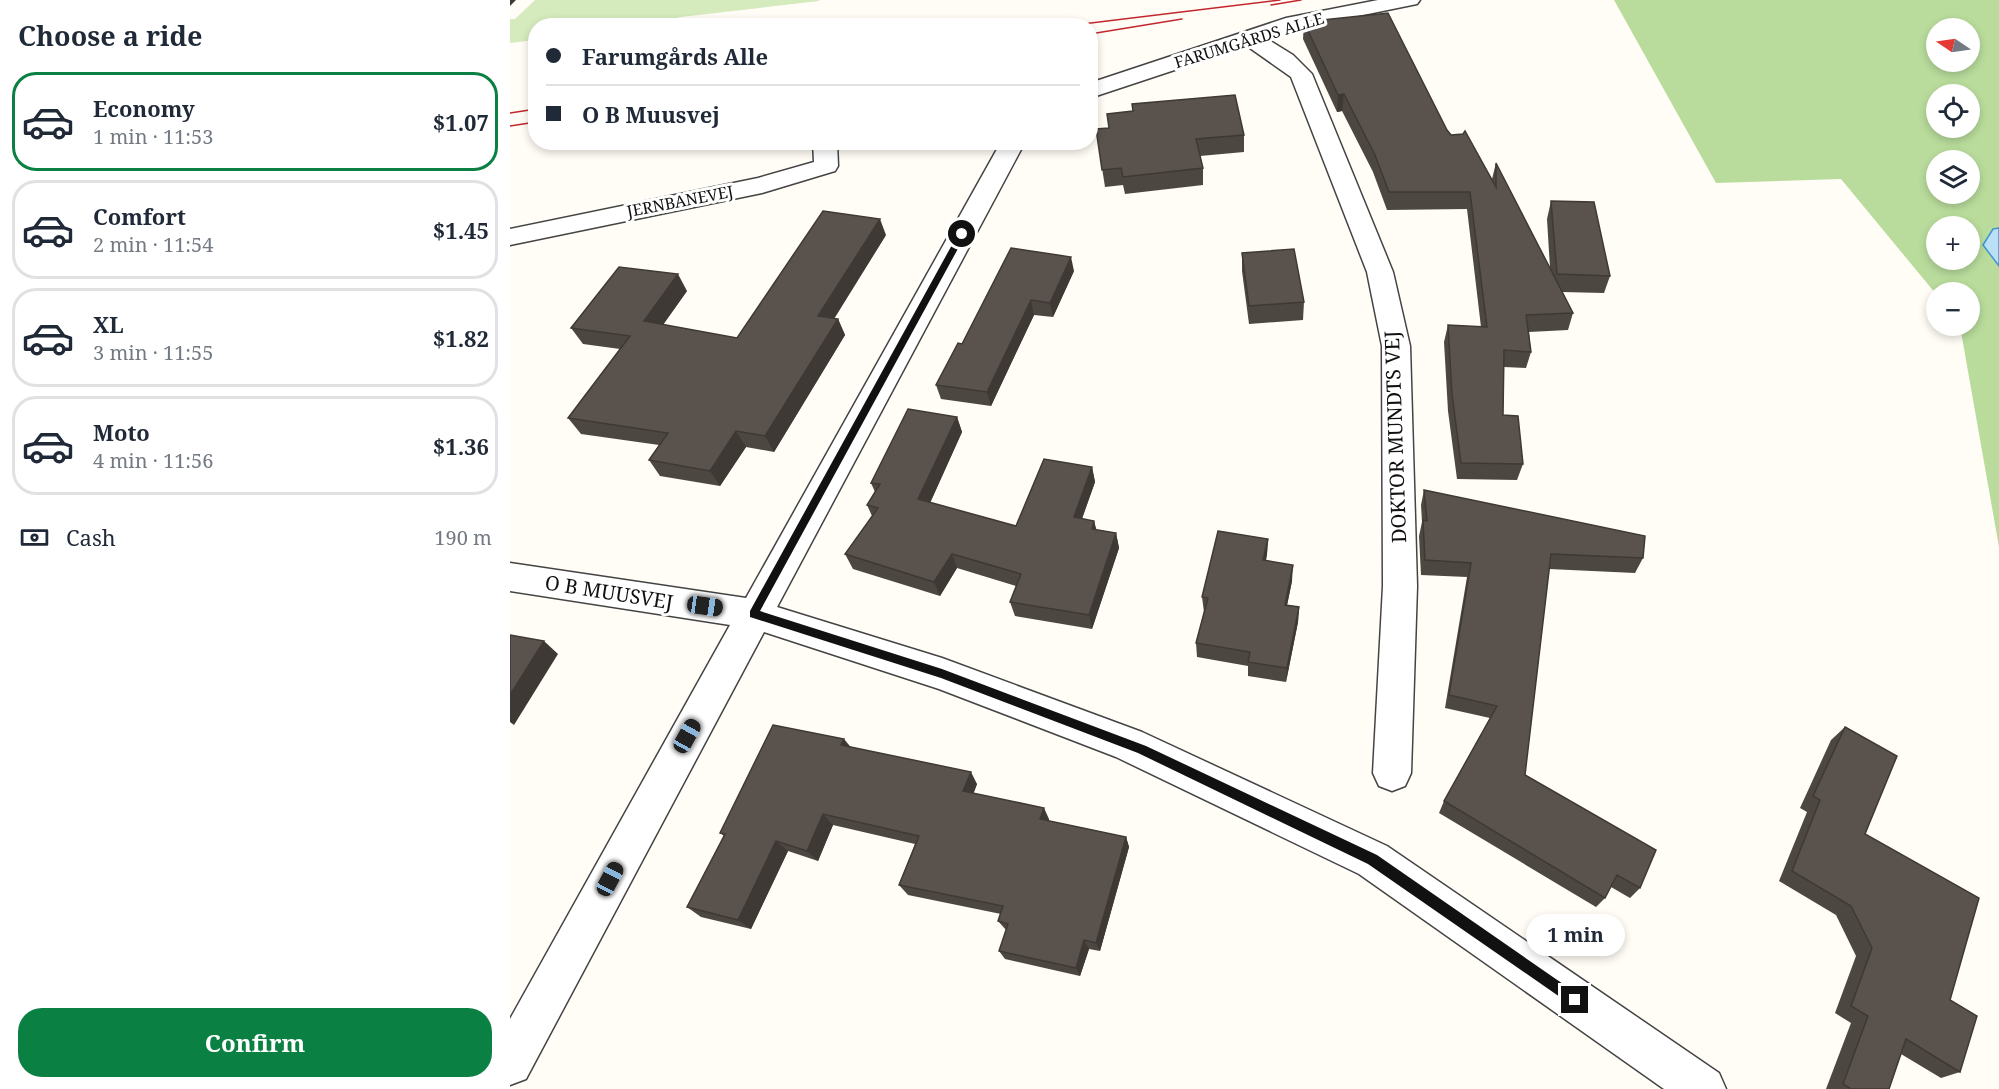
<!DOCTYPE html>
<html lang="en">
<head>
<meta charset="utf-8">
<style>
  :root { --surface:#fff; --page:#f6f6f7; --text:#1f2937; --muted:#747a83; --line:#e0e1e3; --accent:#0b8043 }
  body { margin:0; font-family:"Noto Serif",serif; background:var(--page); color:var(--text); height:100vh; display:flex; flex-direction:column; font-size:22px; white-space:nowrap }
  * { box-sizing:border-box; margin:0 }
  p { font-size:20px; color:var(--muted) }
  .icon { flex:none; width:33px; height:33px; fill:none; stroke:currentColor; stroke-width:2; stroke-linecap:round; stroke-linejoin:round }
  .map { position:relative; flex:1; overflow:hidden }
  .drawer { display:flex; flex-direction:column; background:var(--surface); width:510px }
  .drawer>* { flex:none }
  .top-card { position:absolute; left:18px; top:18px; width:570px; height:132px; border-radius:24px; box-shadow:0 3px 9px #0003; display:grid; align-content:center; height:132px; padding:0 18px; background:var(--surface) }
  .needle { width:39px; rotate:283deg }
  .buttons { position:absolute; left:1416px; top:18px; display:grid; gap:12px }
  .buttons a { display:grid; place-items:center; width:54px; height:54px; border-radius:50%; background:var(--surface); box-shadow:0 3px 9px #0003; font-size:30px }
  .end { position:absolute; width:27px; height:27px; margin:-14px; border:8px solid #111; background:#fff; box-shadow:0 0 0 3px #fff }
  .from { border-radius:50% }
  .bubble { position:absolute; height:42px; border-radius:21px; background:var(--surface); box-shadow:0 3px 9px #0003; font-size:20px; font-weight:700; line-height:42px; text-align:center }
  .car { position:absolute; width:18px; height:36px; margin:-18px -9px; border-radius:8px; box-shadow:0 0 4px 2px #0007; background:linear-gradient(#222 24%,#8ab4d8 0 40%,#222 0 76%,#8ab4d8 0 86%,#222 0) }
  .top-card b { display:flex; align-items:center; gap:21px; height:57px; font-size:22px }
  .top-card b+b { border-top:2px solid var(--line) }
  .top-card i { width:15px; height:15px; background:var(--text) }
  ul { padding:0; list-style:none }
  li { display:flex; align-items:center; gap:18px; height:99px; margin:0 12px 9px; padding:0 6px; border:3px solid var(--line); border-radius:24px }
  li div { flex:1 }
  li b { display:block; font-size:22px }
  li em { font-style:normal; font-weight:700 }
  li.on { border-color:var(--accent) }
  li>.icon { width:54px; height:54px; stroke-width:1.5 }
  h2 { padding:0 18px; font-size:27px; line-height:72px }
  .pay { display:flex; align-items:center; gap:15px; height:66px; padding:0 18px; font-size:22px }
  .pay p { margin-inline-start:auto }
  .action { display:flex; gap:12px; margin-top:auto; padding:12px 18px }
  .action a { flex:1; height:69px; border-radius:24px; background:var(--accent); color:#fff; font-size:24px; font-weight:700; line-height:69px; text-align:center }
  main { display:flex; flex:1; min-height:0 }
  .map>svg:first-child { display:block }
</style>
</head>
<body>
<main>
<section class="drawer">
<h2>Choose a ride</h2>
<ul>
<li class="on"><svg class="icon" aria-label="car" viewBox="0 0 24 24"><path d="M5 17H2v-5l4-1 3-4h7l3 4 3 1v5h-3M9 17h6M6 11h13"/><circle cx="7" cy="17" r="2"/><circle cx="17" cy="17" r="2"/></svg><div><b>Economy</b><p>1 min · 11:53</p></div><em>$1.07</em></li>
<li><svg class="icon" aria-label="car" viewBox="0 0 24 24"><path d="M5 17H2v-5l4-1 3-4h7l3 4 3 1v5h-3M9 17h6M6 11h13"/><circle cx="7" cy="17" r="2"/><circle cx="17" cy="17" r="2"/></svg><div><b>Comfort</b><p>2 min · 11:54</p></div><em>$1.45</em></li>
<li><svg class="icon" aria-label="car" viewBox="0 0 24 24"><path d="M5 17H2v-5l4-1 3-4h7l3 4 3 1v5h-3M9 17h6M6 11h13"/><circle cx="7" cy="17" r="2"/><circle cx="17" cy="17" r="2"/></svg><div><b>XL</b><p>3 min · 11:55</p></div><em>$1.82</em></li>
<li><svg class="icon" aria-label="car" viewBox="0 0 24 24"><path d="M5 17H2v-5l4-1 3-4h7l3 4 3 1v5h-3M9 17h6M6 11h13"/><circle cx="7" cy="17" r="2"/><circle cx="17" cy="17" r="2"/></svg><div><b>Moto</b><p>4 min · 11:56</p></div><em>$1.36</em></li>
</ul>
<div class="pay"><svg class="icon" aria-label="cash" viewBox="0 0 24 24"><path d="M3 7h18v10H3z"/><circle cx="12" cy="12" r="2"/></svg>Cash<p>190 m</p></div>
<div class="action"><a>Confirm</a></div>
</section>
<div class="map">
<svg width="1489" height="1089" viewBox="0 0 1489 1089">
  <rect width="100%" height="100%" fill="#fffdf5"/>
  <path fill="#d5ebbd" d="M25,0H309V1L171,17L130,25L26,26L25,40L0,43V19H5Z"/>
  <path fill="#b9dc9c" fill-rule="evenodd" d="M1104,0H1489V228L1483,229L1473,245L1489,266V547L1450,326H1460V292L1426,294L1331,179L1206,183ZM1426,28H1460V62H1426ZM1426,94H1460V128H1426ZM1426,160H1460V194H1426ZM1426,226H1460V260H1426Z"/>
  <path fill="#b9e0f7" stroke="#3f96cf" stroke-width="1.5" d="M1489,228V266L1473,245L1483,229Z"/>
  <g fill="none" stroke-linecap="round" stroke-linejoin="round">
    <defs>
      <g id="minor">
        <path d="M868,0H910L907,4L789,28L757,39L783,55L802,74L883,272L900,346L907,586L901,773L895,786L882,791L869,786L863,773L873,586L872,346L857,272L781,77L737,46L580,98V83L776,18Z"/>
        <path d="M303,142H327L328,166L325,171L252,193L0,245V229L248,178L304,162Z"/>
        <path d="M491,142H515L267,607L432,658L632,732L877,846L1209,1073L1216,1089H1154L849,874L606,757L429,689L254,632L16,1079L0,1085V1019L220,625L0,591V563L236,598Z"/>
      </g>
    </defs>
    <use href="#minor" stroke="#444" stroke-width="3"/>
    <use href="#minor" fill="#fff" fill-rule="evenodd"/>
    <g stroke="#c4262e" stroke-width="1.5">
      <path d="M761,5L791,0"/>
      <path d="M556,26L770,0"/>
      <path d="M580,34L672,19"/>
      <path d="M0,113L26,109"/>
      <path d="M0,126L26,122"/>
    </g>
  </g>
  <g fill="#4d4742">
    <path d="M794,22L937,130L982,179L986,163L1040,268L1037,219L1041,201L1100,276L1094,293L1052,292L1063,313L1058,330L1019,332L1021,352L1016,368L994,367L993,415L1013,464L1007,480L947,479L938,411L934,342L938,325L971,327L957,209L877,210L863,172L832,111L827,112L793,39Z"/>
    <path d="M622,104L734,135V152L690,156L693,168V185L615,194L613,185L595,187L586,129L599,128L623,111Z"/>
    <path d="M376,235L324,318L328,319L335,335L264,452L236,447L210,486L150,476L139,460L149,445L71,434L58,418L110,349L73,344L61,328L177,291L153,325L227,338Z"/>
    <path d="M732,253L794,302L793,320L739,324L732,271Z"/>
    <path d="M564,271L543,317L524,315L481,406L431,399L426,385L452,344Z"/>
    <path d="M447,417L452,432L420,503L506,526L582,467L585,482L572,519L584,521L586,530L606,533L609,548L582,629L505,616L500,602L506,586L447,568L430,596L343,569L335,554L362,516L357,505L365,492L361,483Z"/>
    <path d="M914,490L1133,558L1125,573L1039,569L1015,775L1130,888L1120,898L1101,887L1095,898L1086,907L929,813L934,801L980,718L935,708L957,577L911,575L909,536L912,522L911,505Z"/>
    <path d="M758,539L757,554L756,561L782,581L777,605L789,607L788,622L776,682L738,676V666L687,657L686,643L694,612L692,597Z"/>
    <path d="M1335,727L1355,834L1440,1000L1450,1072L1431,1078L1391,1054L1379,1089H1316L1341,1023L1325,1013L1346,956L1326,915L1269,881L1297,812L1290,808L1321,740Z"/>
    <path d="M341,747L467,784L463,794L539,819V821L616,837L619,847L590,951L579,949L570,976L495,959L489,951L496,930L488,921L491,914L398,895L389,885L405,844L323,825L308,861L278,851L241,929L191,917L177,907L214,836L210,833Z"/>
  </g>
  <g fill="#3f3936">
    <path d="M0,0H6L0,6Z"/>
    <path d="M834,94L832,111L827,112L828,95Z"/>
    <path d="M370,219L376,235L316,332L308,316Z"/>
    <path d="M561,257L564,271L543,317L540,303Z"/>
    <path d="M168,274L177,291L144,337L134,321Z"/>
    <path d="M521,300L524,315L481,406L477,392Z"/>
    <path d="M328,319L335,335L264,452L255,436Z"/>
    <path d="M447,417L452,432L415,514L408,499Z"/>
    <path d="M226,431L236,447L210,486L200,471Z"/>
    <path d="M582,467L585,482L567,532L564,517Z"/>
    <path d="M584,521L588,535L582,529Z"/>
    <path d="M606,533L609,548L582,629L579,615Z"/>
    <path d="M758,539L757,554L752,576L753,560Z"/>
    <path d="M442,554L447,568L430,596L424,582Z"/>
    <path d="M783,565L782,581L774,620L775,605Z"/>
    <path d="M789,607L788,622L776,682L777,668Z"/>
    <path d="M34,641L48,654L4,725L0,722V695Z"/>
    <path d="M334,739L344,751L331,745Z"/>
    <path d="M461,772L467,784L460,803L453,791Z"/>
    <path d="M534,808L539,819L535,830L530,819Z"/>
    <path d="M313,814L323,825L308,861L297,851Z"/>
    <path d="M616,837L619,847L590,951L586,943Z"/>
    <path d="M266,841L278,851L241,929L228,920Z"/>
    <path d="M574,940L579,949L570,976L566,968Z"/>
  </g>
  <g fill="#5a524d" stroke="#3f3936" stroke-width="1.5">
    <path d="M878,13L937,130L941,135L953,134L955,131L986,187V163L1063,313L1016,315L1021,352L994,350L993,415L1008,416L1013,464L951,463L942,394L938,325L977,327L960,192H879L865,155L834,94L828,95L794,22Z"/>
    <path d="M725,95L734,135L686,139L693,168L613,177L611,168L592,170L586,129L599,128L597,114L623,111L622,104Z"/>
    <path d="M1041,201L1084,202L1100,276L1047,274Z"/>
    <path d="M313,211L370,219L308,316L328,319L255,436L226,431L200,471L139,460L158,433L58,418L120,336L61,328L109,267L168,274L134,321L227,338Z"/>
    <path d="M501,248L561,257L540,303L521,300L477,392L426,385L448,343L452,344Z"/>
    <path d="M784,249L794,302L739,306L732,253Z"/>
    <path d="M398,409L447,417L408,499L506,526L534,459L582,467L564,517L584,521L582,529L606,533L579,615L500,602L511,574L442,554L424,582L335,554L368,508L357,505L370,484L361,483Z"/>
    <path d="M914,490L1135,536L1133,558L1041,554L1015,775L1146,850L1130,888L1107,875L1095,898L934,801L987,706L939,695L961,563L915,560L913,520L917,521Z"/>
    <path d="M708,531L758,539L753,560L783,565L775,605L789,607L777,668L738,662L740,652L686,643L698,598L692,597Z"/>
    <path d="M0,635L34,641L0,695Z"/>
    <path d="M263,725L334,739L331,745L461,772L453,791L534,808L530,819L616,837L586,943L574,940L566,968L489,951L498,924L488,921L493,906L389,885L409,836L313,814L297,851L266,841L228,920L177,907L215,834L210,833Z"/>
    <path d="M1335,727L1387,756L1355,834L1469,898L1440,1000L1467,1016L1450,1072L1396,1039L1379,1089H1341L1333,1084L1358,1016L1341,1006L1362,948L1341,906L1282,871L1310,800L1303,796Z"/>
  </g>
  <path fill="#111" d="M452,232L456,234L250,611L432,669L636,746L867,855L1069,995V1004H1060L858,864L628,753L431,678L240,617V611L448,234Z"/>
  <g text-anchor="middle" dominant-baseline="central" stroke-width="6" stroke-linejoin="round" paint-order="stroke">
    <g font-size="16" fill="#111" stroke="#fff">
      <text transform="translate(739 40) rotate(-17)">FARUMGÅRDS ALLE</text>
      <text transform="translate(170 201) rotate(-11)">JERNBANEVEJ</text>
    </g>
    <g font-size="20" fill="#111" stroke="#fff">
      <text transform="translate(885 437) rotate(-92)">DOKTOR MUNDTS VEJ</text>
      <text transform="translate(99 592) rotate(9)">O B MUUSVEJ</text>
    </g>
  </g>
</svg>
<div class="buttons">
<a><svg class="needle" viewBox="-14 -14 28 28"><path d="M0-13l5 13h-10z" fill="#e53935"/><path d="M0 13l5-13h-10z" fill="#747a83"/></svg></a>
<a><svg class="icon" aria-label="locate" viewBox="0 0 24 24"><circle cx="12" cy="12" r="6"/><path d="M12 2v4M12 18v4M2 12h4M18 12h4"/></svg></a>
<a><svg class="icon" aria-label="layers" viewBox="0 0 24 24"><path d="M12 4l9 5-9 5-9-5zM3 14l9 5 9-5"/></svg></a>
<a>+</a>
<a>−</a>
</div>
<i class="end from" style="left:452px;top:234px"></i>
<i class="end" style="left:1065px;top:1000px"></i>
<div class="bubble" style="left:1016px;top:914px;width:99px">1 min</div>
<i class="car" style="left:195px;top:606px;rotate:98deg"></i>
<i class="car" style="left:177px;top:736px;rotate:29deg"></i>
<i class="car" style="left:100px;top:879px;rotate:28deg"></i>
<div class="top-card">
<b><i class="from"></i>Farumgårds Alle</b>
<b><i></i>O B Muusvej</b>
</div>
</div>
</main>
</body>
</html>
